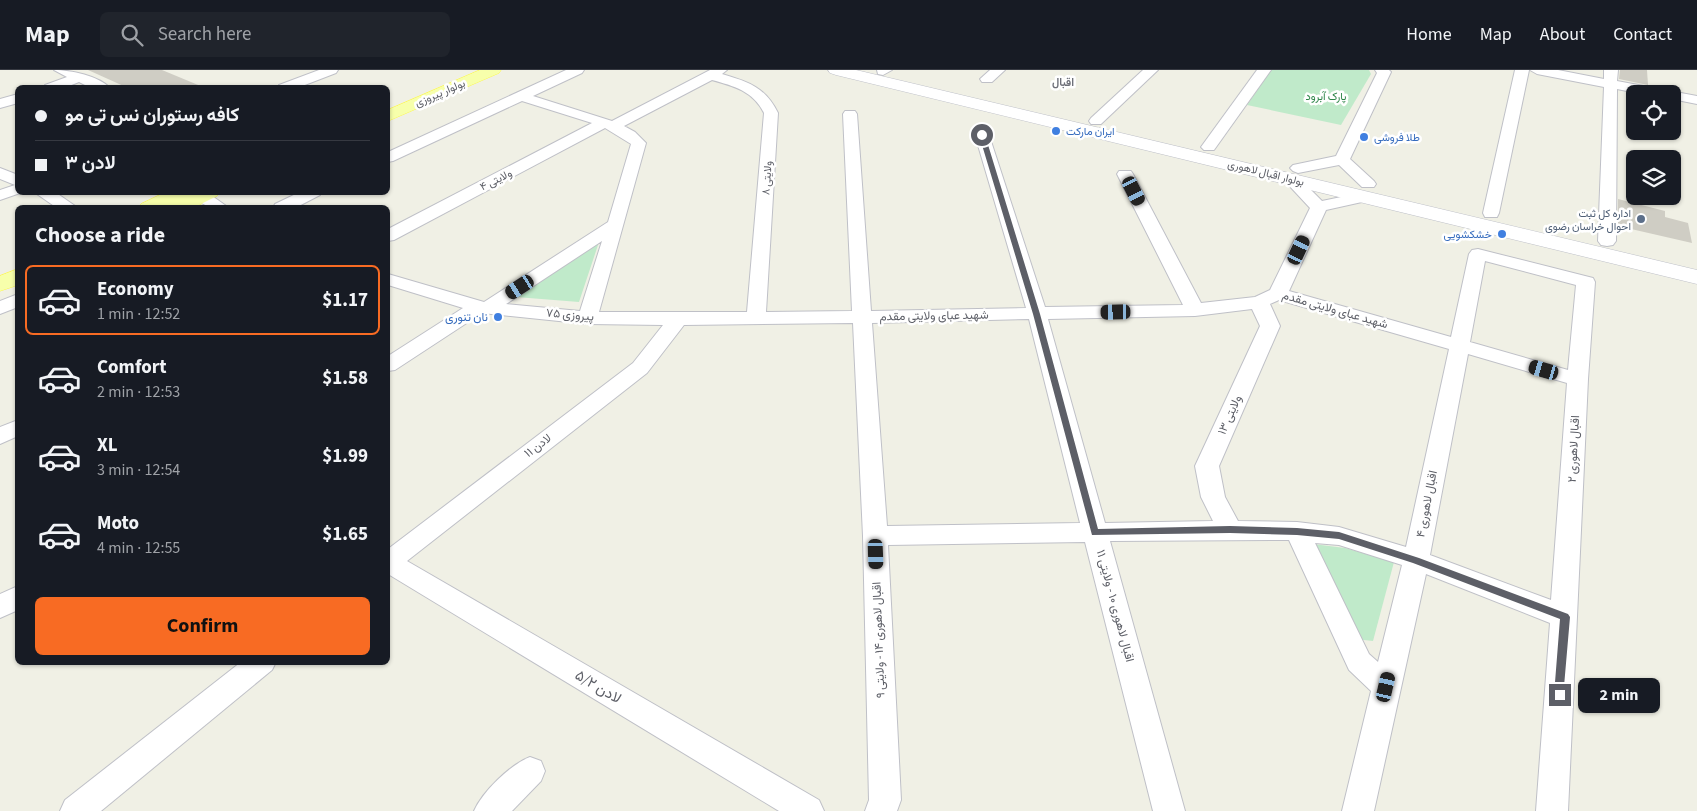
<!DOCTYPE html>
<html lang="en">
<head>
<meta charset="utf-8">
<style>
  :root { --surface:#171b24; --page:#20242c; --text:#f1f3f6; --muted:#9ea1a6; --line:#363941; --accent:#f86b23 }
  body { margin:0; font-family:"Source Sans 3",Vazirmatn,sans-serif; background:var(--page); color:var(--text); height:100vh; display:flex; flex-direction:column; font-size:19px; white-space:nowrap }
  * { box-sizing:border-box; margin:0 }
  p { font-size:16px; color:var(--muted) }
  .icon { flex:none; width:28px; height:28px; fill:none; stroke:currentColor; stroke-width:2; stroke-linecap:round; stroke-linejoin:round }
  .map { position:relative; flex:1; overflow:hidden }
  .side { position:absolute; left:15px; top:135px; width:375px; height:460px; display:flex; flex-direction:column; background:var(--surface); border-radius:8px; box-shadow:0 1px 4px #0004 }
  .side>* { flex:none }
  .banner { position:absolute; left:15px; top:15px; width:375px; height:110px; border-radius:8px; box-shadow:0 1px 4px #0004; display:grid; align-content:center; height:110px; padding:0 20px; background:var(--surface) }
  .buttons { position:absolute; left:1626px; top:15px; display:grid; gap:10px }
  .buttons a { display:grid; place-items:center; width:55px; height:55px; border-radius:8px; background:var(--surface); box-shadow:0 1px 4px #0004; font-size:25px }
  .end { position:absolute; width:22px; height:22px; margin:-11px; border:6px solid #5d5f67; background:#fff; box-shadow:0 0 0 2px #fff }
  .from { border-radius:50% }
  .bubble { position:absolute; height:35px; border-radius:8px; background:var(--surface); box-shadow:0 1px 4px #0004; font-size:16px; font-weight:700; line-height:35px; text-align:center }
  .car { position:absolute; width:15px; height:30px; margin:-15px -8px; border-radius:6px; box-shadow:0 0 4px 1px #0007; background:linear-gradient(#222 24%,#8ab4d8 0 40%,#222 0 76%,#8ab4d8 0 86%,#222 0) }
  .banner b { display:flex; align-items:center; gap:18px; height:48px; font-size:19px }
  .banner b+b { border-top:1px solid var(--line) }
  .banner i { width:12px; height:12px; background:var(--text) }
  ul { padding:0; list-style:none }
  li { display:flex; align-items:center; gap:15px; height:70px; margin:0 10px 8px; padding:0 10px; border:2px solid transparent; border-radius:8px }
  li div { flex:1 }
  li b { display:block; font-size:19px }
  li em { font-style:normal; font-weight:700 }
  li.selected { border-color:var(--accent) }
  li>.icon { width:45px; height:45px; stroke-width:1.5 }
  h2 { padding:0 20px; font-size:22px; line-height:60px }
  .action { display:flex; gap:10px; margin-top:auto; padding:10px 20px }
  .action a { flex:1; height:58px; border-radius:8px; background:var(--accent); color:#111; font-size:20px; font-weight:700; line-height:58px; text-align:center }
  header { display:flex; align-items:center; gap:30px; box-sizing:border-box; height:70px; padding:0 25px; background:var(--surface); border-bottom:1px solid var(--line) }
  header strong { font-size:24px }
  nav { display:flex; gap:28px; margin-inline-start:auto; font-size:18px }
  .search { width:350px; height:45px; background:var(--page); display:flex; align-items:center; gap:12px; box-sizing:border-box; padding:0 18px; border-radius:8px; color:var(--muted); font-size:19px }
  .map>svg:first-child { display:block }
</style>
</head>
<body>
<header>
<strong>Map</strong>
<div class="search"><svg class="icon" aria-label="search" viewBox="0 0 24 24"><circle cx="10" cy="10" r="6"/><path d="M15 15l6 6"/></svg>Search here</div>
<nav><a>Home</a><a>Map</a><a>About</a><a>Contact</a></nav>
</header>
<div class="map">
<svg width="1697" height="741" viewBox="0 0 1697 741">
  <rect width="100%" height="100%" fill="#f0f0e5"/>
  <g fill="#c0eaca">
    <path d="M1271,0H1369L1371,4L1341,55L1247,35Z"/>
    <path d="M599,172L579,232L516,227Z"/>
    <path d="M1313,474L1345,478L1394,492L1373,571L1355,569Z"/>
  </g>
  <g fill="#cfcdc4">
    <path d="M88,0H162L203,17L128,18Z"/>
    <path d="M1620,0H1647L1648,15L1619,9Z"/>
    <path d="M1618,129L1665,141V147L1688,153L1692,173L1618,156Z"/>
  </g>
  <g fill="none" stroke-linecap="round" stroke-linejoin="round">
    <defs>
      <g id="street">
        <path d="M54,0C71,0 99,6 110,18H91L79,12L64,18H44L45,15L67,7Z"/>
        <path d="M319,0H338L336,3L297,18H278L279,15Z"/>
        <path d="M566,0H584L582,3L533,26L612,51L710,0H727L722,4C749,12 765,17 778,43L766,242L852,241L843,44L845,41H855L857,44L871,241L1026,238L975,65L977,62H987L989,65L1045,237L1183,235L1117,104L1119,101H1131L1133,104L1201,233L1255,227L1270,220L1310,138L1283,109L1285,106H1297L1322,131L1365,122L1371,124L1373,127L1371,130L1326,140L1289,221L1451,267L1469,184L1472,180L1478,179L1593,208L1595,212L1588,309L1568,741H1536L1550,553L1426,504L1374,741H1342L1371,621L1349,600L1289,470L1110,471L1185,741H1153L1085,472L888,475L901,730L897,741H865L869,730L863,466L853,253L684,255L647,303L407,491L819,730L824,741H779L388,504V479L633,293L663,255L588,254L482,243L395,300L388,301V286L463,238L388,215V204L484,232L608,152L631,74L605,58L394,170L388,171V159L592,53L522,31L393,91L388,92V82ZM712,10C734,16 753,21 764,43L747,242H599L646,73L635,62L624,56ZM602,171L580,241L506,234ZM1485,191L1576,215L1568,300L1470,272ZM1279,230L1449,279L1406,477L1339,457L1297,452L1238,451L1225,427L1219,396L1280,256L1270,234ZM1252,239L1260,256L1195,396L1201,427L1213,451L1105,453L1048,249L1195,246ZM1029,249L1080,453L887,456L872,253ZM1468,284L1567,313L1551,530L1430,485ZM1315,473L1339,475L1402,495L1378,592L1369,584Z"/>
        <path d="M877,0H892L883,5L878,4Z"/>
        <path d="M990,0H1005L992,12H982L980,9Z"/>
        <path d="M1143,0H1158L1101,54H1091L1089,51L1091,48Z"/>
        <path d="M1257,0H1271L1214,80H1204L1201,77Z"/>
        <path d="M1375,0H1389L1391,2L1350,89L1374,111L1376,114L1374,117H1362L1339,95L1298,103L1293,101L1290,98L1293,95L1336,86L1377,3Z"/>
        <path d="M1515,0H1529L1499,143L1497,147H1485L1483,143Z"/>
        <path d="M1530,0H1558L1604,9V0H1618L1617,11L1697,26V34L1672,29V24H1642L1617,19L1616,171L1613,175L1607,176L1601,175L1598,171L1604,17L1537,4Z"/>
        <path d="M18,24V33L0,38V29Z"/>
        <path d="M0,98L18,105V122H23L0,130V120L15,115L0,109Z"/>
        <path d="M34,122H55L78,138H57Z"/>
        <path d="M300,122H322L320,125L295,138H273L275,134Z"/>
        <path d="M196,123H208L229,138C215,138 203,138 194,126Z"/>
        <path d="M18,224V237L0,244V231Z"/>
        <path d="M18,350V366L0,374V357Z"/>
        <path d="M18,516V540L0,548V524Z"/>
        <path d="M241,592H276L272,600L101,741H60L65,730Z"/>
        <path d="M530,687L541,691L545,701L541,711L512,741H474C482,722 511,694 530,687Z"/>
      </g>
      <path id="secondary" d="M828,0H856L1697,200V214L836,5L830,3Z"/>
      <g id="primary">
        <path d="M480,0H501L499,3L388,51V40Z"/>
        <path d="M166,122H220L217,126L193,138H138L141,134Z"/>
        <path d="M18,199V215L0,221V206Z"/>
      </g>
    </defs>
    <use href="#street" stroke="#bfc0c7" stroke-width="2"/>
    <use href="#secondary" stroke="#bfc1c9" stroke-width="1"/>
    <use href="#primary" stroke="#fdf951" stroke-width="1"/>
    <use href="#street" fill="#fff" fill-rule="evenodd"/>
    <use href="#secondary" fill="#fff" fill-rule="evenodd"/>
    <use href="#primary" fill="#f7ffab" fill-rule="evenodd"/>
  </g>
  <path fill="#5d5f67" d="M982,63L985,65L1040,244L1098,459L1230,456L1297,458L1339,462L1419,488L1568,544L1570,547L1563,628H1556L1554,625L1560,549L1413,493L1339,469L1297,465L1230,463L1092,465L1033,244L979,65Z"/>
  <g fill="#3f7fe0" stroke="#fff" stroke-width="2">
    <circle cx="1056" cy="61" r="5"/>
    <circle cx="1364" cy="67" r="5"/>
    <circle cx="1502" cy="164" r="5"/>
    <circle cx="498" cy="247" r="5"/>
  </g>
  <circle fill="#5c6f8a" stroke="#fff" stroke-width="2" cx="1641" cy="149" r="5"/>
  <g text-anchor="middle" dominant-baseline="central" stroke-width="5" stroke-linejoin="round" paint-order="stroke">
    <g font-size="11" font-weight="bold" fill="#6e7079" stroke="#fff">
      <text x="1063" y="12">اقبال</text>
    </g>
    <g font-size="11" fill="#5d5f67" stroke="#fff">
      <text transform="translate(440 23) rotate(-23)">بولوار پیروزی</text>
      <text transform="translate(1266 103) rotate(14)">بولوار اقبال لاهوری</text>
      <text transform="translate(767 108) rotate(-86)">ولایتی ۸</text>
      <text transform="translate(496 110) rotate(-27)">ولایتی ۴</text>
    </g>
    <g font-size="11" fill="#2d8548" stroke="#fff">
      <text x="1326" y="26">پارک آبرود</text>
    </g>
    <g font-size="11" fill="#366cbe" stroke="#fff" text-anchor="start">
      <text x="1066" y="61">ایران مارکت</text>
      <text x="1374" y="67">طلا فروشی</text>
      <text x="1492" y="164" text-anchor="end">خشکشویی</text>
    </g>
    <g font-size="11" fill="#4e5e75" stroke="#fff" text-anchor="end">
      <text x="1631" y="143">اداره کل ثبت<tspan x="1631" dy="13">احوال خراسان رضوی</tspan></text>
    </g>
    <g font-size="12" fill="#5d5f67" stroke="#fff">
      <text transform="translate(1335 240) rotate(16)">شهید عبای ولایتی مقدم</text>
      <text transform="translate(570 245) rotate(5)">پیروزی ۷۵</text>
      <text transform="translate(934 246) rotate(-1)">شهید عبای ولایتی مقدم</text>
      <text transform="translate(1230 345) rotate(-66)">ولایتی ۱۳</text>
      <text transform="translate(538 376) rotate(-37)">لادن ۱۱</text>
      <text transform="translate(1574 379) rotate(-87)">اقبال لاهوری ۲</text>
      <text transform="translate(1427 434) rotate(-79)">اقبال لاهوری ۴</text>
      <text transform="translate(1115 536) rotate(75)">اقبال لاهوری ۱۰ - ولایتی ۱۱</text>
      <text transform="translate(879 570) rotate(-92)">اقبال لاهوری ۱۴ - ولایتی ۹</text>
    </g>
    <g font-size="12" fill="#366cbe" stroke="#fff" text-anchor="end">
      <text x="488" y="247">نان تنوری</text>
    </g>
    <g font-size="15" fill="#5d5f67" stroke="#fff">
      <text transform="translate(598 617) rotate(31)">لادن ۵/۲</text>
    </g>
  </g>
</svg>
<div class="buttons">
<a><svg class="icon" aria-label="locate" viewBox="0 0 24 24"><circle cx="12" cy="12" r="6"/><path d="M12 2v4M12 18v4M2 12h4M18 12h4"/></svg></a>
<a><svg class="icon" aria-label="layers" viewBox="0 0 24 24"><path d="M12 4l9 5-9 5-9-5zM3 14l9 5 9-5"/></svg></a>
</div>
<i class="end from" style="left:982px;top:65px"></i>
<i class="end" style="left:1560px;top:625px"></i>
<div class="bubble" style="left:1578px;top:608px;width:82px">2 min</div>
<i class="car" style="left:1134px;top:121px;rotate:153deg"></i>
<i class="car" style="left:1299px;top:180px;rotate:25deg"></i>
<i class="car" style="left:520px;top:217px;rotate:237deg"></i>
<i class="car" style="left:1116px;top:242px;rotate:269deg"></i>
<i class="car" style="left:1544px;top:300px;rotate:286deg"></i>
<i class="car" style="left:876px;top:484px;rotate:178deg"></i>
<i class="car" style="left:1386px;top:617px;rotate:13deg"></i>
<div class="banner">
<b><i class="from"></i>كافه رستوران نس تى مو</b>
<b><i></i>لادن ۳</b>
</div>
<section class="side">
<h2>Choose a ride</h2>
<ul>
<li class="selected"><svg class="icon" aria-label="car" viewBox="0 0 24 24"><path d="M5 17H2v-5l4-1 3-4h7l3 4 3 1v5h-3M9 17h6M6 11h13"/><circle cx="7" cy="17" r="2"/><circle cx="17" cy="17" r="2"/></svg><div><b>Economy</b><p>1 min · 12:52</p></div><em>$1.17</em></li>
<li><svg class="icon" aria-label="car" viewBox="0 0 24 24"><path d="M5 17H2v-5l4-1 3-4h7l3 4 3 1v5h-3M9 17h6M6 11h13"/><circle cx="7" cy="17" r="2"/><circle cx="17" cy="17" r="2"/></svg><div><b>Comfort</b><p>2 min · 12:53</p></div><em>$1.58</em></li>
<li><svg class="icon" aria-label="car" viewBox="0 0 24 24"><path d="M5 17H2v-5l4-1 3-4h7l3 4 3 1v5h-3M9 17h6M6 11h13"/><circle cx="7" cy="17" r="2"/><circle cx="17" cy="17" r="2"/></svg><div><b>XL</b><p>3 min · 12:54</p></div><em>$1.99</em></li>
<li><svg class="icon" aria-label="car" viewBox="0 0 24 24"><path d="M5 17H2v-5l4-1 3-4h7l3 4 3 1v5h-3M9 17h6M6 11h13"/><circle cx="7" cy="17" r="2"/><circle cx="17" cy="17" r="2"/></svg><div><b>Moto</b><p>4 min · 12:55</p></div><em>$1.65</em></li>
</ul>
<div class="action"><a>Confirm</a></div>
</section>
</div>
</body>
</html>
